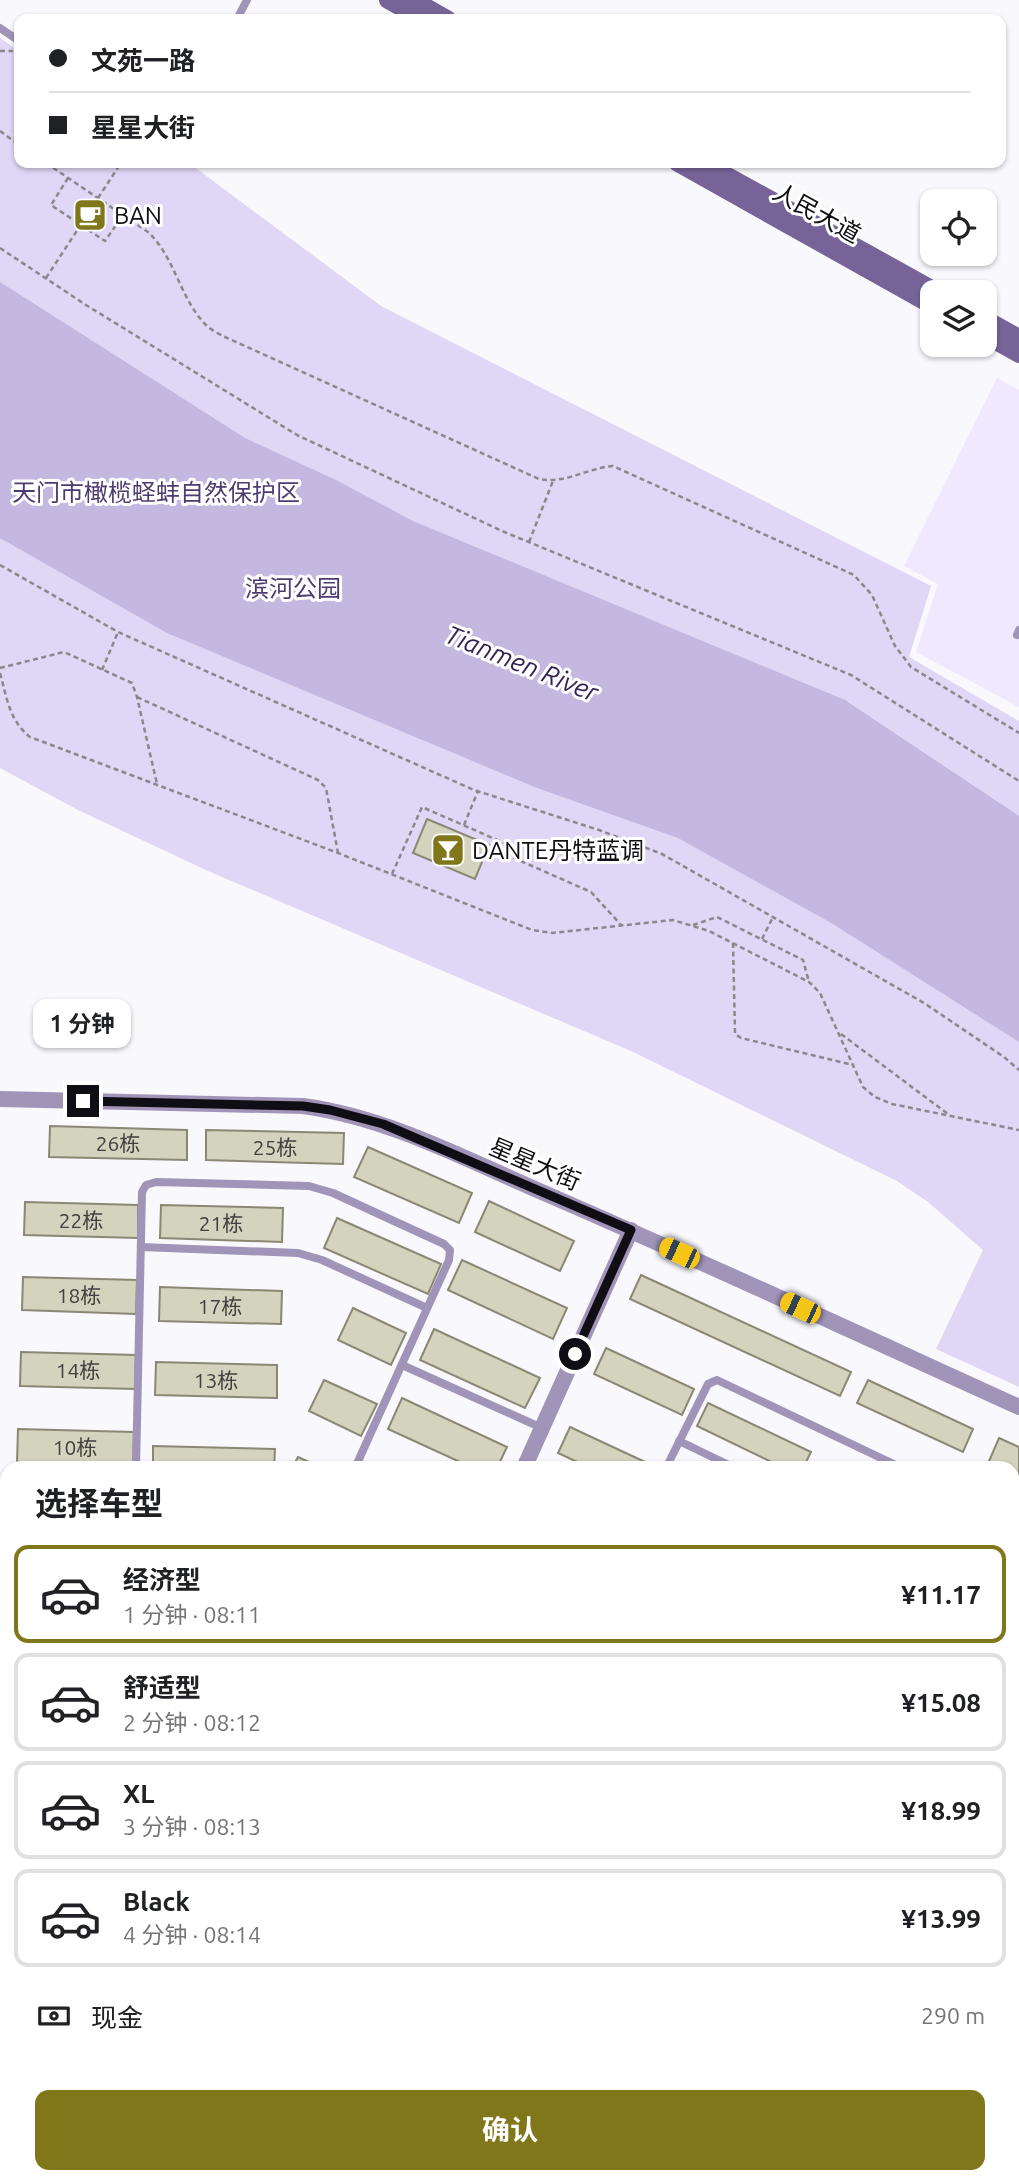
<!DOCTYPE html>
<html lang="zh">
<head>
<meta charset="utf-8">
<style>
  :root { --surface:#fff; --page:#f2f2f2; --text:#202124; --muted:#757577; --line:#e0e0e0; --accent:#80771b }
  body { margin:0; font-family:Ubuntu,"Noto Sans SC",sans-serif; background:var(--page); color:var(--text); height:100vh; display:flex; flex-direction:column; font-size:26px; white-space:nowrap }
  * { box-sizing:border-box; margin:0 }
  p { font-size:23px; color:var(--muted) }
  .icon { flex:none; width:38px; height:38px; fill:none; stroke:currentColor; stroke-width:2; stroke-linecap:round; stroke-linejoin:round }
  .map { position:relative; flex:1; overflow:hidden }
  .panel { position:absolute; left:0px; top:1461px; width:1020px; height:723px; display:flex; flex-direction:column; background:var(--surface); border-radius:21px 21px 0 0; box-shadow:0 2px 5px #0004 }
  .panel>* { flex:none }
  .guide { position:absolute; left:14px; top:14px; width:992px; height:154px; border-radius:14px; box-shadow:0 2px 5px #0004; display:grid; align-content:center; height:154px; padding:0 35px; background:var(--surface) }
  .buttons { position:absolute; left:920px; top:189px; display:grid; gap:14px }
  .buttons a { display:grid; place-items:center; width:77px; height:77px; border-radius:14px; background:var(--surface); box-shadow:0 2px 5px #0004; font-size:35px }
  .end { position:absolute; width:32px; height:32px; margin:-16px; border:9px solid #100e15; background:#fff; box-shadow:0 0 0 4px #fff }
  .from { border-radius:50% }
  .bubble { position:absolute; height:49px; border-radius:14px; background:var(--surface); box-shadow:0 2px 5px #0004; font-size:23px; font-weight:700; line-height:49px; text-align:center }
  .car { position:absolute; width:21px; height:42px; margin:-21px -10px; border-radius:9px; box-shadow:0 0 5px 2px #0007; background:linear-gradient(#f5c518 24%,#345 0 40%,#f5c518 0 76%,#345 0 86%,#f5c518 0) }
  .guide b { display:flex; align-items:center; gap:24px; height:66px; font-size:26px }
  .guide b+b { border-top:2px solid var(--line) }
  .guide i { width:18px; height:18px; background:var(--text) }
  ul { padding:0; list-style:none }
  li { display:flex; align-items:center; gap:21px; height:98px; margin:0 14px 10px; padding:0 21px; border:4px solid var(--line); border-radius:14px }
  li div { flex:1 }
  li b { display:block; font-size:26px }
  li em { font-style:normal; font-weight:700 }
  li.active { border-color:var(--accent) }
  li>.icon { width:63px; height:63px; stroke-width:1.5 }
  h2 { padding:0 35px; font-size:32px; line-height:84px }
  .pay { display:flex; align-items:center; gap:18px; height:77px; padding:0 35px; font-size:26px }
  .pay p { margin-inline-start:auto }
  .cta { display:flex; gap:14px; margin-top:auto; padding:14px 35px }
  .cta a { flex:1; height:80px; border-radius:14px; background:var(--accent); color:#fff; font-size:28px; font-weight:700; line-height:80px; text-align:center }
  .map>svg:first-child { display:block }
</style>
</head>
<body>
<div class="map">
<svg width="1019" height="2183" viewBox="0 0 1019 2183">
  <rect width="100%" height="100%" fill="#f9f8fc"/>
  <g fill="#efe8ff">
    <path d="M997,378L1019,390V707L916,652L938,584L904,566Z"/>
    <path d="M181,2177H783L780,2183H184Z"/>
  </g>
  <path fill="#e0d6f5" d="M0,38L19,51V163H189L381,306L931,586L909,657L1019,721V1387L936,1349L983,1250L928,1202L897,1181L631,1051L208,871L78,810L0,768Z"/>
  <path fill="#c4b7e0" d="M0,282L245,438L336,480L413,521L845,700L1019,816V1042L833,924L678,838L537,788L167,633L0,538Z"/>
  <g fill="#d4d3bd" stroke="#8a8874" stroke-width="2">
    <path d="M427,819L489,845L475,879L413,853Z"/>
    <path d="M50,1126L187,1130V1160L49,1157Z"/>
    <path d="M206,1130L344,1133L343,1164L206,1160Z"/>
    <path d="M368,1147L472,1193L459,1223L354,1177Z"/>
    <path d="M489,1201L574,1241L560,1271L475,1232Z"/>
    <path d="M25,1202L138,1205V1238L24,1235Z"/>
    <path d="M161,1205L283,1208L282,1242L160,1238Z"/>
    <path d="M337,1218L441,1264L428,1294L324,1248Z"/>
    <path d="M462,1260L567,1308L553,1339L448,1290Z"/>
    <path d="M641,1275L851,1372L840,1396L630,1299Z"/>
    <path d="M23,1277L137,1280L136,1314L22,1310Z"/>
    <path d="M160,1287L282,1291L281,1324L159,1321Z"/>
    <path d="M353,1308L406,1333L391,1365L338,1340Z"/>
    <path d="M434,1329L540,1378L525,1408L420,1360Z"/>
    <path d="M606,1348L694,1389L682,1415L594,1374Z"/>
    <path d="M21,1352L136,1355L135,1389L20,1386Z"/>
    <path d="M156,1362L277,1365V1398L155,1395Z"/>
    <path d="M324,1380L377,1404L361,1436L309,1411Z"/>
    <path d="M868,1380L973,1429L963,1452L857,1403Z"/>
    <path d="M402,1398L507,1447L497,1468H473L388,1429Z"/>
    <path d="M708,1403L811,1452L803,1468H784L697,1426Z"/>
    <path d="M570,1427L658,1468H590L558,1453Z"/>
    <path d="M18,1429L134,1432L133,1465L17,1462Z"/>
    <path d="M999,1438L1019,1447V1552L1013,1550V1527L1016,1522L1013,1521V1468H986Z"/>
    <path d="M153,1446L275,1449L274,1468H153Z"/>
    <path d="M298,1457L322,1468H292Z"/>
    <path d="M1013,1577L1019,1580V1599L1014,1609Z"/>
    <path d="M4,1666L7,1667V1697L0,1694V1675Z"/>
    <path d="M0,1731L7,1734V1770L0,1767Z"/>
    <path d="M0,1813L7,1817V1853L0,1849Z"/>
    <path d="M1019,1875V1910L1013,1907V1888Z"/>
    <path d="M0,1901L7,1904V1938L0,1934Z"/>
    <path d="M1013,1907L1019,1910V1936L1013,1949Z"/>
    <path d="M1013,1958L1019,1960V1997L1013,1994Z"/>
    <path d="M1013,2037L1019,2039V2078L1013,2076Z"/>
    <path d="M0,2065L7,2068V2101L0,2098Z"/>
    <path d="M1013,2120L1019,2123V2143L1013,2156Z"/>
    <path d="M0,2151L7,2154V2177H57L54,2183H0Z"/>
    <path d="M371,2177H404L402,2183H368Z"/>
    <path d="M499,2177H642L639,2183H501Z"/>
    <path d="M672,2177H744L741,2183H670Z"/>
    <path d="M889,2177H950L964,2183H886Z"/>
  </g>
  <g fill="none" stroke-linecap="round" stroke-linejoin="round">
    <g stroke="#8a888e" stroke-width="2.5" stroke-dasharray="5 3.5" stroke-linecap="butt">
      <path d="M0,51H13"/>
      <path d="M0,131L19,145"/>
      <path d="M15,142L16,54"/>
      <path d="M46,163L148,232C175,257 180,299 206,325C211,330 219,334 225,337L539,479C566,484 587,468 613,466L854,575L872,595L895,646L911,667L1019,733"/>
      <path d="M68,178L51,205L105,241L123,215"/>
      <path d="M98,198L121,163"/>
      <path d="M0,248L86,305L297,435L502,531L851,675L1019,781"/>
      <path d="M46,278L80,226"/>
      <path d="M529,542L553,481"/>
      <path d="M0,565L118,632L474,790L599,830L662,854L924,1003L1004,1057L1019,1070"/>
      <path d="M0,668L64,652L132,683L137,697L157,784"/>
      <path d="M102,670L118,632"/>
      <path d="M0,673C7,698 9,720 30,737L338,853L532,930L552,933L673,920L709,931L809,982L820,993L863,1087L875,1097L892,1104L1019,1130"/>
      <path d="M137,697L318,780L326,788L338,853"/>
      <path d="M464,825L478,791"/>
      <path d="M392,874L422,807L511,846L507,855L591,892L622,926"/>
      <path d="M693,925L717,917L803,960L809,982"/>
      <path d="M762,939L773,917"/>
      <path d="M733,943L735,1034L741,1038L853,1065"/>
      <path d="M841,1034L948,1114"/>
      <path d="M449,2177L463,2183"/>
      <path d="M349,2183L351,2177"/>
      <path d="M411,2183L413,2177"/>
      <path d="M479,2183V2177"/>
      <path d="M530,2183L531,2181L536,2183"/>
      <path d="M560,2183L563,2177"/>
      <path d="M653,2183L655,2177"/>
      <path d="M744,2183L747,2177"/>
      <path d="M786,2183L788,2177"/>
    </g>
    <g stroke="#a094b9" stroke-width="8">
      <path d="M237,19L247,0"/>
      <path d="M0,28L19,41"/>
      <path d="M1017,635L1019,630"/>
      <path d="M141,1247L298,1253L322,1260L427,1308"/>
      <path d="M402,1365L542,1428"/>
      <path d="M679,1441L735,1468"/>
      <path d="M136,1468L142,1192L146,1185L156,1182L309,1186L333,1193L444,1244L450,1250L449,1260L355,1468"/>
      <path d="M666,1468L708,1384L717,1380L902,1468"/>
      <path d="M1013,1555L1019,1558"/>
      <path d="M0,1641L7,1625"/>
      <path d="M0,1711L7,1714"/>
      <path d="M0,1781L7,1784"/>
      <path d="M1013,1835L1019,1837"/>
      <path d="M0,1864L7,1867"/>
      <path d="M0,2121L7,2124"/>
      <path d="M1013,2170L1019,2157"/>
      <path d="M230,2177L232,2183"/>
      <path d="M63,2183L64,2177"/>
      <path d="M1008,2183L1010,2177"/>
    </g>
    <g stroke="#a094b9" stroke-width="16">
      <path d="M0,1099L303,1106C391,1118 471,1162 551,1196C708,1264 863,1336 1019,1407"/>
      <path d="M524,1468L631,1230"/>
      <path d="M0,1618L7,1621"/>
      <path d="M169,2177L172,2183"/>
    </g>
    <g stroke="#766498" stroke-width="18">
      <path d="M388,0L422,19"/>
      <path d="M413,0L447,19"/>
      <path d="M678,163L933,306"/>
      <path d="M704,163L937,292"/>
      <path d="M985,319L1019,338"/>
      <path d="M985,335L1019,354"/>
      <path d="M1013,1713L1019,1700"/>
      <path d="M1013,1769L1019,1756"/>
      <path d="M809,2183L812,2177"/>
      <path d="M834,2183L836,2177"/>
    </g>
  </g>
  <g fill="none" stroke-linecap="round" stroke-linejoin="round">
    <path stroke="#100e15" stroke-width="9" d="M83,1101L303,1106L330,1110L383,1124L631,1230L575,1354"/>
  </g>
  <defs>
    <symbol id="cafe-square" viewBox="-11 -11 22 22"><rect x="-9" y="-9" width="18" height="18" rx="4" fill="#80771b" stroke="#fff"/><path d="M-5.5-4.5H6V0H3Q3 3.5 0 3.5H-2.5Q-5.5 3.5-5.5 0ZM3-3.2v2h1.7v-2ZM-6 4.5H4V6H-6Z" fill="#fff"/></symbol>
    <symbol id="bar-square" viewBox="-11 -11 22 22"><rect x="-9" y="-9" width="18" height="18" rx="4" fill="#80771b" stroke="#fff"/><path d="M-6-5H6L.8 .8V4.5H3.5V6h-7V4.5H-.8V.8Z" fill="#fff"/></symbol>
  </defs>
  <g fill-rule="evenodd">
    <use href="#cafe-square" x="71" y="196" width="38" height="38"/>
    <use href="#bar-square" x="429" y="831" width="38" height="38"/>
  </g>
  <g text-anchor="middle" dominant-baseline="central" stroke-width="6" stroke-linejoin="round" paint-order="stroke">
    <g font-size="21" fill="#413f3f">
      <text x="118" y="1143">26栋</text>
      <text x="275" y="1147">25栋</text>
      <text x="81" y="1220">22栋</text>
      <text x="221" y="1223">21栋</text>
      <text x="79" y="1295">18栋</text>
      <text x="220" y="1306">17栋</text>
      <text x="78" y="1370">14栋</text>
      <text x="216" y="1380">13栋</text>
      <text x="75" y="1447">10栋</text>
    </g>
    <g font-size="24" fill="#100e15" stroke="#fff">
      <text transform="translate(817 213) rotate(29)">人民大道</text>
      <text transform="translate(535 1164) rotate(23)">星星大街</text>
    </g>
    <g font-size="24" fill="#100e15" stroke="#fff" text-anchor="start">
      <text x="114" y="215">BAN</text>
      <text x="472" y="850">DANTE丹特蓝调</text>
    </g>
    <g font-size="24" fill="#4e3a70" stroke="#fff">
      <text x="156" y="492">天门市橄榄蛏蚌自然保护区</text>
      <text x="293" y="588">滨河公园</text>
    </g>
    <g font-size="26" font-style="italic" fill="#372356" stroke="#fff">
      <text transform="translate(522 663) rotate(22)">Tianmen River</text>
    </g>
  </g>
</svg>
<div class="buttons">
<a><svg class="icon" aria-label="locate" viewBox="0 0 24 24"><circle cx="12" cy="12" r="6"/><path d="M12 2v4M12 18v4M2 12h4M18 12h4"/></svg></a>
<a><svg class="icon" aria-label="layers" viewBox="0 0 24 24"><path d="M12 4l9 5-9 5-9-5zM3 14l9 5 9-5"/></svg></a>
</div>
<i class="end from" style="left:575px;top:1354px"></i>
<i class="end" style="left:83px;top:1101px"></i>
<div class="bubble" style="left:33px;top:999px;width:98px">1 分钟</div>
<i class="car" style="left:679px;top:1253px;rotate:295deg"></i>
<i class="car" style="left:800px;top:1308px;rotate:295deg"></i>
<div class="guide">
<b><i class="from"></i>文苑一路</b>
<b><i></i>星星大街</b>
</div>
<section class="panel">
<h2>选择车型</h2>
<ul>
<li class="active"><svg class="icon" aria-label="car" viewBox="0 0 24 24"><path d="M5 17H2v-5l4-1 3-4h7l3 4 3 1v5h-3M9 17h6M6 11h13"/><circle cx="7" cy="17" r="2"/><circle cx="17" cy="17" r="2"/></svg><div><b>经济型</b><p>1 分钟 · 08:11</p></div><em>¥11.17</em></li>
<li><svg class="icon" aria-label="car" viewBox="0 0 24 24"><path d="M5 17H2v-5l4-1 3-4h7l3 4 3 1v5h-3M9 17h6M6 11h13"/><circle cx="7" cy="17" r="2"/><circle cx="17" cy="17" r="2"/></svg><div><b>舒适型</b><p>2 分钟 · 08:12</p></div><em>¥15.08</em></li>
<li><svg class="icon" aria-label="car" viewBox="0 0 24 24"><path d="M5 17H2v-5l4-1 3-4h7l3 4 3 1v5h-3M9 17h6M6 11h13"/><circle cx="7" cy="17" r="2"/><circle cx="17" cy="17" r="2"/></svg><div><b>XL</b><p>3 分钟 · 08:13</p></div><em>¥18.99</em></li>
<li><svg class="icon" aria-label="car" viewBox="0 0 24 24"><path d="M5 17H2v-5l4-1 3-4h7l3 4 3 1v5h-3M9 17h6M6 11h13"/><circle cx="7" cy="17" r="2"/><circle cx="17" cy="17" r="2"/></svg><div><b>Black</b><p>4 分钟 · 08:14</p></div><em>¥13.99</em></li>
</ul>
<div class="pay"><svg class="icon" aria-label="cash" viewBox="0 0 24 24"><path d="M3 7h18v10H3z"/><circle cx="12" cy="12" r="2"/></svg>现金<p>290 m</p></div>
<div class="cta"><a>确认</a></div>
</section>
</div>
</body>
</html>
